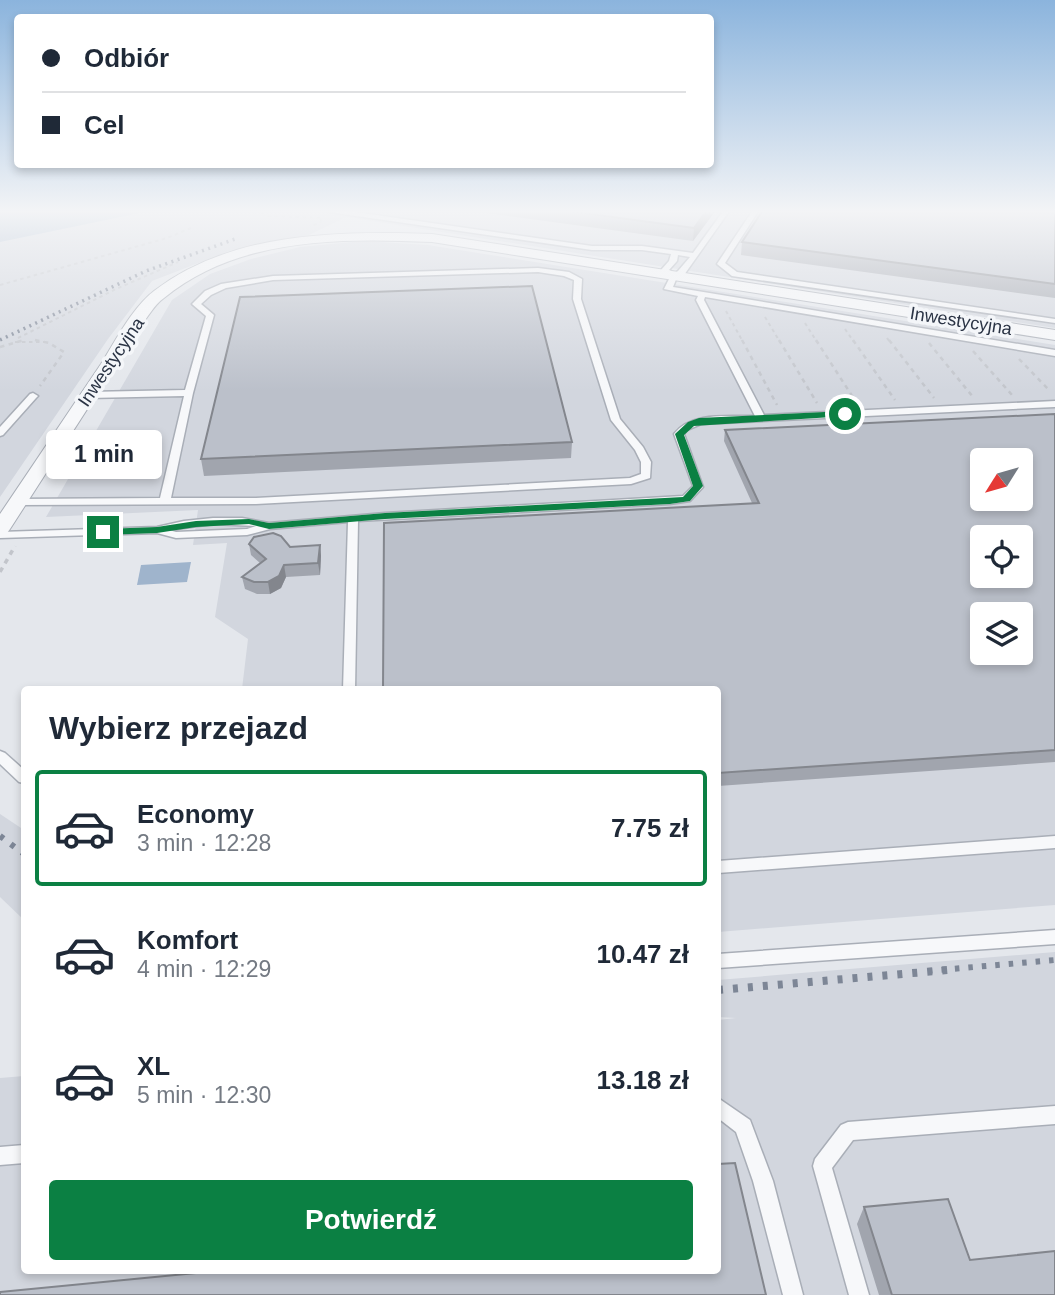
<!DOCTYPE html>
<html lang="pl">
<head>
<meta charset="utf-8">
<style>
  :root { --surface:#fff; --page:#f6f6f7; --text:#1f2937; --muted:#747a83; --line:#e0e1e3; --accent:#0b8043 }
  body { margin:0; font-family:Arial,sans-serif; background:var(--page); color:var(--text); height:100vh; display:flex; flex-direction:column; font-size:26px; white-space:nowrap }
  * { box-sizing:border-box; margin:0 }
  p { font-size:23px; color:var(--muted) }
  .icon { flex:none; width:38px; height:38px; fill:none; stroke:currentColor; stroke-width:2; stroke-linecap:round; stroke-linejoin:round }
  .map { position:relative; flex:1; overflow:hidden }
  .details { position:absolute; left:21px; top:686px; width:700px; height:588px; display:flex; flex-direction:column; background:var(--surface); border-radius:7px; box-shadow:0 4px 10px #0003 }
  .details>* { flex:none }
  .banner { position:absolute; left:14px; top:14px; width:700px; height:154px; border-radius:7px; box-shadow:0 4px 10px #0003; display:grid; align-content:center; height:154px; padding:0 28px; background:var(--surface) }
  .needle { width:46px; rotate:233deg }
  .tools { position:absolute; left:970px; top:448px; display:grid; gap:14px }
  .tools a { display:grid; place-items:center; width:63px; height:63px; border-radius:7px; background:var(--surface); box-shadow:0 4px 10px #0003; font-size:35px }
  .end { position:absolute; width:32px; height:32px; margin:-16px; border:9px solid #0b8043; background:#fff; box-shadow:0 0 0 4px #fff }
  .from { border-radius:50% }
  .bubble { position:absolute; height:49px; border-radius:7px; background:var(--surface); box-shadow:0 4px 10px #0003; font-size:23px; font-weight:700; line-height:49px; text-align:center }
  .banner b { display:flex; align-items:center; gap:24px; height:66px; font-size:26px }
  .banner b+b { border-top:2px solid var(--line) }
  .banner i { width:18px; height:18px; background:var(--text) }
  ul { padding:0; list-style:none }
  li { display:flex; align-items:center; gap:21px; height:116px; margin:0 14px 10px; padding:0 14px; border:4px solid transparent; border-radius:7px }
  li div { flex:1 }
  li b { display:block; font-size:26px }
  li em { font-style:normal; font-weight:700 }
  li.active { border-color:var(--accent) }
  li>.icon { width:63px; height:63px; stroke-width:1.5 }
  h2 { padding:0 28px; font-size:32px; line-height:84px }
  .cta { display:flex; gap:14px; margin-top:auto; padding:14px 28px }
  .cta a { flex:1; height:80px; border-radius:7px; background:var(--accent); color:#fff; font-size:28px; font-weight:700; line-height:80px; text-align:center }
  .map>svg:first-child { display:block }
</style>
</head>
<body>
<div class="map">
<svg width="1055" height="1295" viewBox="0 0 1055 1295">
  <rect width="100%" height="100%" fill="#e4e7ec"/>
  <g fill="#d2d6de" fill-rule="evenodd">
    <path d="M0,210H1055V328L346,217L309,235L232,250L152,281L108,339L0,497Z"/>
    <path d="M363,241L428,245L1055,345V905L718,932V690L242,689L248,639L215,617L227,543L193,545L198,510L46,517L172,300L210,274L251,259L300,247ZM982,460H1020V499H982ZM982,537H1020V576H982ZM982,614H1020V653H982Z"/>
    <path d="M0,814L24,830V920L0,897Z"/>
    <path d="M1055,952V1295H0V1078L24,1076V1270H718V1020L736,1018L718,1017V980Z"/>
  </g>
  <g fill="#9fb4cc">
    <path d="M0,210H154L0,242Z"/>
    <path d="M191,562L187,582L137,585L141,565Z"/>
  </g>
  <g fill="none" stroke-linecap="round" stroke-linejoin="round">
    <defs>
      <g id="lane">
        <path d="M326,210H341L592,246H642L693,253L724,210H730L684,275L677,277L673,287L1055,350V356L705,297L704,300L764,415L1055,401V407L701,424L687,430L684,434L703,487L690,501L670,504L358,521L355,690H343L348,522L270,529L247,535L176,538L157,533L0,538V532L157,527L184,521L213,518H242L269,523L385,513L683,496L693,486L674,434C692,411 729,417 755,416L696,300L698,296L664,289L670,277L661,270L669,261L671,254L642,250H592L329,212ZM678,255L690,257L678,271L675,273L669,270L677,261ZM213,524L256,526L247,529L176,532L169,530Z"/>
        <path d="M753,210H759L725,263L737,272L1055,319V323L732,276L717,264Z"/>
        <path d="M538,268L569,272L582,279L581,299L620,419L643,447L651,462L650,478L631,484L256,504L18,505L13,502L18,499L160,498L184,396L88,398L83,395L88,392L185,390L206,316L192,304L205,291L221,284L273,276ZM538,272L564,276L574,280L573,299L611,420L635,450L641,462V474L630,478L256,498H171L193,393L214,315L201,304L211,295L226,288L273,280Z"/>
        <path d="M33,393L38,396L36,398L3,435L0,436V427L30,394Z"/>
        <path d="M0,751L5,753L24,770V783L19,782L0,764Z"/>
        <path d="M1055,836V848L718,873V861Z"/>
        <path d="M1055,930V944L718,968V954Z"/>
        <path d="M718,1098L750,1120L773,1181L803,1295H783L753,1181L736,1132L718,1118Z"/>
        <path d="M1055,1106V1124L853,1140L832,1168L869,1295H849L813,1166L815,1159L841,1125L848,1122Z"/>
        <path d="M24,1145V1163L0,1165V1147Z"/>
      </g>
      <path id="street" d="M398,233L432,234L1055,330V340L432,242C342,238 238,237 164,298C154,305 148,317 140,327L10,529L7,533L0,535V514C34,464 67,414 101,364C116,340 132,308 154,291C223,238 315,232 398,233Z"/>
    </defs>
    <use href="#lane" stroke="#a9aeb7" stroke-width="3"/>
    <use href="#street" stroke="#a9aeb7" stroke-width="2"/>
    <g stroke="#c2c5cb" stroke-width="2" stroke-dasharray="3.5 3.5" stroke-linecap="butt">
      <path d="M255,210L268,216L322,218L320,223L310,226"/>
      <path d="M0,285L167,238L191,228"/>
      <path d="M726,311L743,342"/>
      <path d="M765,317L780,342"/>
      <path d="M805,323L817,342"/>
      <path d="M845,329L854,342"/>
      <path d="M18,338L116,289L178,262"/>
      <path d="M887,338L890,342"/>
      <path d="M15,342H44"/>
    </g>
    <g stroke="#c2c5cb" stroke-width="2.5" stroke-dasharray="4.5 4.5" stroke-linecap="butt">
      <path d="M35,340L49,343L64,352L40,386"/>
      <path d="M742,340L777,405"/>
      <path d="M779,340L817,403"/>
      <path d="M816,340L856,402"/>
      <path d="M853,340L895,400"/>
      <path d="M889,340L934,398"/>
      <path d="M929,343L973,397"/>
      <path d="M0,347L24,340"/>
      <path d="M973,351L1012,395"/>
      <path d="M1019,359L1050,391"/>
    </g>
    <path stroke="#c2c5cb" stroke-width="3.5" stroke-dasharray="5 5" stroke-linecap="butt" d="M0,572L15,546"/>
    <use href="#lane" fill="#f7f8fa" fill-rule="evenodd"/>
    <use href="#street" fill="#f7f8fa" fill-rule="evenodd"/>
    <path stroke="#7d8696" stroke-width="3.5" stroke-dasharray="2 4.5" stroke-linecap="butt" d="M0,340L146,271L238,238"/>
    <g stroke="#7d8696" stroke-width="6" stroke-dasharray="4.5 9" stroke-linecap="butt">
      <path d="M0,836L24,854"/>
      <path d="M928,971L1055,960"/>
    </g>
    <path stroke="#7d8696" stroke-width="8" stroke-dasharray="5 10" stroke-linecap="butt" d="M718,990L948,970"/>
  </g>
  <g fill="#a1a5ae">
    <path d="M464,210H716L693,241Z"/>
    <path d="M1055,210V298L741,255L742,242Z"/>
    <path d="M1055,414V762L718,786V690L752,503L724,441L725,430Z"/>
    <path d="M125,432L127,441L118,453L114,466L91,467L88,458Z"/>
    <path d="M572,442L571,458L204,476L201,459Z"/>
    <path d="M249,544L290,547L320,545L321,556L320,575L286,577L281,588L270,594H257L245,589L242,577L260,563L251,555Z"/>
    <path d="M864,1207L970,1260L1055,1295H879L857,1224Z"/>
  </g>
  <g fill="#83868d">
    <path d="M707,210H716L693,241L694,228Z"/>
    <path d="M125,432L127,441L118,453L114,466L111,457L116,445Z"/>
    <path d="M320,545L321,556L320,575L318,563Z"/>
    <path d="M284,565L286,577L281,588L270,594L268,582Z"/>
  </g>
  <g fill="#bbc0ca" stroke="#83868d" stroke-width="2" fill-rule="evenodd">
    <path d="M560,210H707L694,228Z"/>
    <path d="M763,210H1055V284L742,242Z"/>
    <path d="M532,286L572,442L201,459L240,297Z"/>
    <path d="M1055,414V750L718,773V690H383L384,523L759,503L725,430ZM982,460H1020V499H982ZM982,537H1020V576H982ZM982,614H1020V653H982Z"/>
    <path d="M108,432H125L116,445L111,457L88,458L93,448L91,439L95,436Z"/>
    <path d="M273,533L281,536L290,547L320,545L318,563L284,565L279,576L268,582H254L242,577L266,559L249,544L254,537Z"/>
    <path d="M735,1163L766,1295H0V1292L227,1270H718V1164Z"/>
    <path d="M948,1199L970,1260L1055,1251V1295H892L864,1207Z"/>
  </g>
  <linearGradient id="sky" x2="0" y2="1"><stop stop-color="#8bb4dd"/><stop offset="0.54" stop-color="#f3f4f6"/><stop offset="1" stop-color="#f3f4f6" stop-opacity="0"/></linearGradient>
  <rect width="1055" height="391" fill="url(#sky)"/>
  <path fill="#0b8043" d="M845,411L848,416L694,426L684,435L703,486L690,501L670,504L385,519L269,529L249,524L196,527L157,533L103,535L98,532L103,529L157,527L196,521L249,519L269,523L385,513L683,497L693,486L675,434L688,422L699,418Z"/>
  <g text-anchor="middle" dominant-baseline="central" stroke-width="7" stroke-linejoin="round" paint-order="stroke">
    <g font-size="18" fill="#2b3445" stroke="#f4f6f9">
      <text transform="translate(961 321) rotate(9)">Inwestycyjna</text>
      <text transform="translate(111 362) rotate(-56)">Inwestycyjna</text>
    </g>
  </g>
</svg>
<div class="tools">
<a><svg class="needle" viewBox="-14 -14 28 28"><path d="M0-13l5 13h-10z" fill="#e53935"/><path d="M0 13l5-13h-10z" fill="#747a83"/></svg></a>
<a><svg class="icon" aria-label="locate" viewBox="0 0 24 24"><circle cx="12" cy="12" r="6"/><path d="M12 2v4M12 18v4M2 12h4M18 12h4"/></svg></a>
<a><svg class="icon" aria-label="layers" viewBox="0 0 24 24"><path d="M12 4l9 5-9 5-9-5zM3 14l9 5 9-5"/></svg></a>
</div>
<i class="end from" style="left:845px;top:414px"></i>
<i class="end" style="left:103px;top:532px"></i>
<div class="bubble" style="left:46px;top:430px;width:116px">1 min</div>
<div class="banner">
<b><i class="from"></i>Odbiór</b>
<b><i></i>Cel</b>
</div>
<section class="details">
<h2>Wybierz przejazd</h2>
<ul>
<li class="active"><svg class="icon" aria-label="car" viewBox="0 0 24 24"><path d="M5 17H2v-5l4-1 3-4h7l3 4 3 1v5h-3M9 17h6M6 11h13"/><circle cx="7" cy="17" r="2"/><circle cx="17" cy="17" r="2"/></svg><div><b>Economy</b><p>3 min · 12:28</p></div><em>7.75 zł</em></li>
<li><svg class="icon" aria-label="car" viewBox="0 0 24 24"><path d="M5 17H2v-5l4-1 3-4h7l3 4 3 1v5h-3M9 17h6M6 11h13"/><circle cx="7" cy="17" r="2"/><circle cx="17" cy="17" r="2"/></svg><div><b>Komfort</b><p>4 min · 12:29</p></div><em>10.47 zł</em></li>
<li><svg class="icon" aria-label="car" viewBox="0 0 24 24"><path d="M5 17H2v-5l4-1 3-4h7l3 4 3 1v5h-3M9 17h6M6 11h13"/><circle cx="7" cy="17" r="2"/><circle cx="17" cy="17" r="2"/></svg><div><b>XL</b><p>5 min · 12:30</p></div><em>13.18 zł</em></li>
</ul>
<div class="cta"><a>Potwierdź</a></div>
</section>
</div>
</body>
</html>
